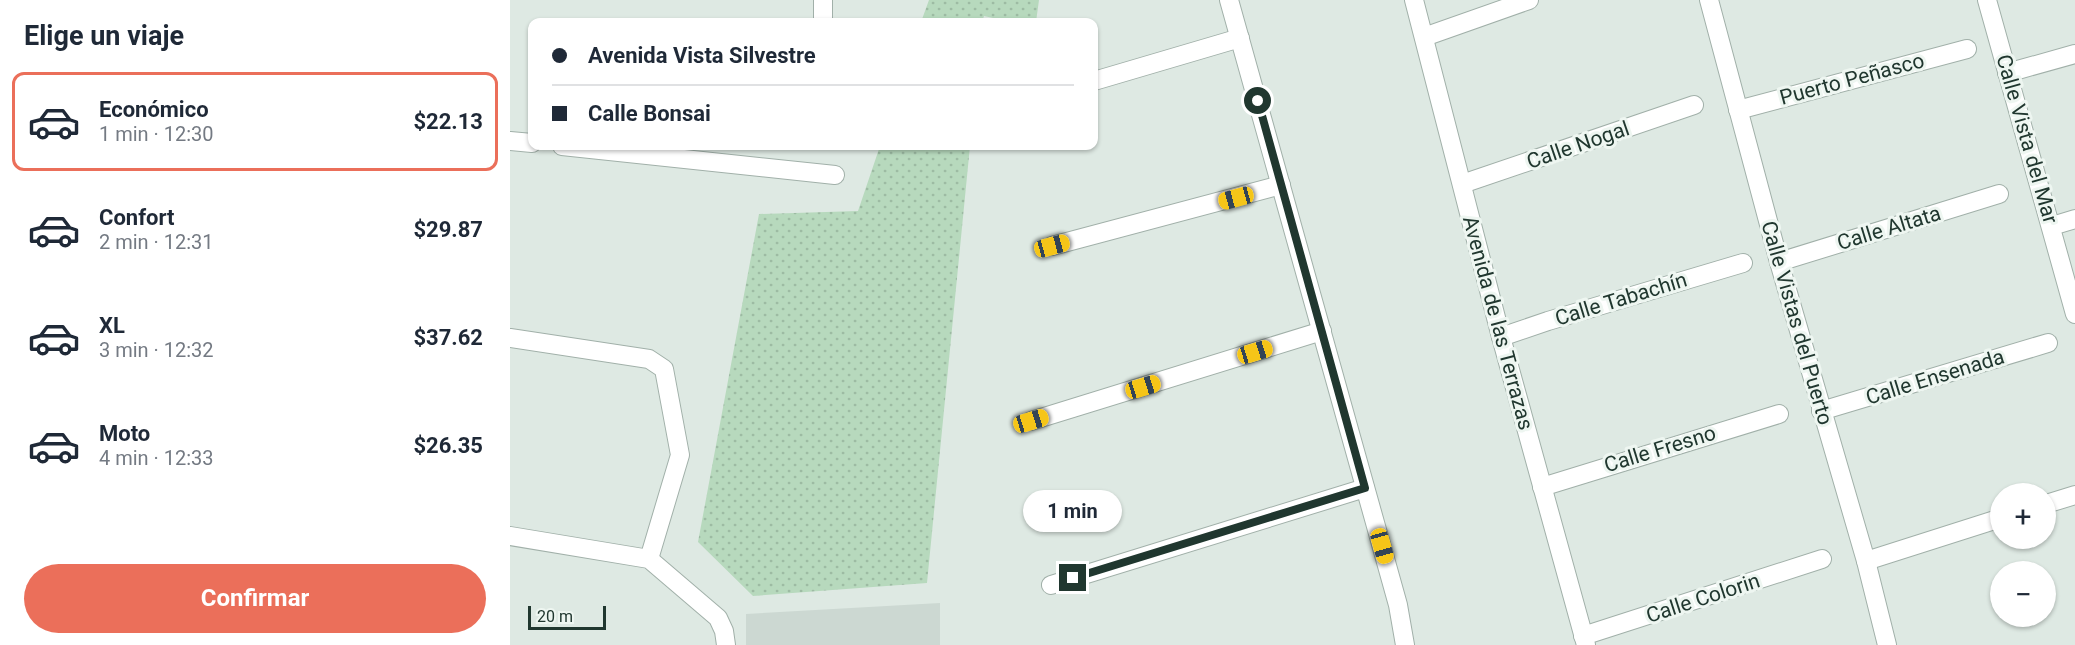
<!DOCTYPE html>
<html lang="es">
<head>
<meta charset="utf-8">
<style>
  :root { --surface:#fff; --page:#f6f6f7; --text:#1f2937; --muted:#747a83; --line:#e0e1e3; --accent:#eb6f5a }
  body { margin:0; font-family:Roboto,sans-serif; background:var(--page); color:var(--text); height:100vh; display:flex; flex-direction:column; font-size:22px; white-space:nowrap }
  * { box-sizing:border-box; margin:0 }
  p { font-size:20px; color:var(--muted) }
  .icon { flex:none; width:33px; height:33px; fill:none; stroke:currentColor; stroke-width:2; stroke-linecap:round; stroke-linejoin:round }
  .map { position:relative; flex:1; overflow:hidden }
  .sheet { display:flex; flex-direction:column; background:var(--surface); width:510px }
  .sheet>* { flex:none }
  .guide { position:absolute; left:18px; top:18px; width:570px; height:132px; border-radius:12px; box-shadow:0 2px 4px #0004; display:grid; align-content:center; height:132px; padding:0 24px; background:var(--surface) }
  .fabs { position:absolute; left:1480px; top:483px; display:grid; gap:12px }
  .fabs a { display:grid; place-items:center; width:66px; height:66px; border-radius:50%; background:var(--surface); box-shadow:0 2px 4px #0004; font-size:30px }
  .scale { position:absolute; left:18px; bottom:15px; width:78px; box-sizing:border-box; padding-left:6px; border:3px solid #20372f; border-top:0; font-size:16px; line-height:21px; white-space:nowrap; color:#20372f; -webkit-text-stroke:4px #eef6f1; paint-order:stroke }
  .end { position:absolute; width:27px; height:27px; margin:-14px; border:8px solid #20372f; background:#fff; box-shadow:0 0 0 3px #fff }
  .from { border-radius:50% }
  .bubble { position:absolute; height:42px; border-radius:21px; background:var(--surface); box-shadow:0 2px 4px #0004; font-size:20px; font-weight:700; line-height:42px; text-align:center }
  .car { position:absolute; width:18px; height:36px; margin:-18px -9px; border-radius:8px; box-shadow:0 0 4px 2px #0007; background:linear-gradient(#f5c518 24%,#345 0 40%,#f5c518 0 76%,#345 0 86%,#f5c518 0) }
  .guide b { display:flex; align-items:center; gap:21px; height:57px; font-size:22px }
  .guide b+b { border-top:2px solid var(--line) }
  .guide i { width:15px; height:15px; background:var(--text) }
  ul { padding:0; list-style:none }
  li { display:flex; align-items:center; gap:18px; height:99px; margin:0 12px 9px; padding:0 12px; border:3px solid transparent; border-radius:12px }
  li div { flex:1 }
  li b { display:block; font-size:22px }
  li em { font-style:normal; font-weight:700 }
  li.on { border-color:var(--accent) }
  li>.icon { width:54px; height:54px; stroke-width:1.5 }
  h2 { padding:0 24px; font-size:27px; line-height:72px }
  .cta { display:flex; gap:12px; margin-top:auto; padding:12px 24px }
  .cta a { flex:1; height:69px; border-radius:36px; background:var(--accent); color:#fff; font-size:24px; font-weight:700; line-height:69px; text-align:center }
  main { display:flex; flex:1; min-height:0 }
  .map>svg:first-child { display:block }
</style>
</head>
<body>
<main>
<section class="sheet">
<h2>Elige un viaje</h2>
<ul>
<li class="on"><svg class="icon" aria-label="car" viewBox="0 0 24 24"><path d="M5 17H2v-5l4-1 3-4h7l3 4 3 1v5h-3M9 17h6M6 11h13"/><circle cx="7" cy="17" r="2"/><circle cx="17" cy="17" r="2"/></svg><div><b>Económico</b><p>1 min · 12:30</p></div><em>$22.13</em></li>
<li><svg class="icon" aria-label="car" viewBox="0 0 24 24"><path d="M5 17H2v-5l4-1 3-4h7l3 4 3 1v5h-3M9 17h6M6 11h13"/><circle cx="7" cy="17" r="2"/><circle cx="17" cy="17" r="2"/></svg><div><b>Confort</b><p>2 min · 12:31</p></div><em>$29.87</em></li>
<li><svg class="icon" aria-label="car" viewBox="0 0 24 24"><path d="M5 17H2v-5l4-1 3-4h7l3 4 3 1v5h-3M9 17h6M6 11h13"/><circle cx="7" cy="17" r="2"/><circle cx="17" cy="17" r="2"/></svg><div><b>XL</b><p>3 min · 12:32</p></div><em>$37.62</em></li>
<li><svg class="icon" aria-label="car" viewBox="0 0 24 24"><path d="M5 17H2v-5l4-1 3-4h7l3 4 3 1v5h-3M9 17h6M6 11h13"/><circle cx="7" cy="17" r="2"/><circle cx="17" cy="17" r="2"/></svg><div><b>Moto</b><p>4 min · 12:33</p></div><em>$26.35</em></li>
</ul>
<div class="cta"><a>Confirmar</a></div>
</section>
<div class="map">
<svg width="1565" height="645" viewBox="0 0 1565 645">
  <defs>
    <pattern id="grass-dots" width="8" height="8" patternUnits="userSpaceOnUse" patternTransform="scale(1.5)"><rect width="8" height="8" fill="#b7d9bd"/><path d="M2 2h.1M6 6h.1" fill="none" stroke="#9dbba3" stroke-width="1.8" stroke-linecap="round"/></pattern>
  </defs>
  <rect width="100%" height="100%" fill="#dee9e3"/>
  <path fill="#ccd8d2" d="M430,603V645H236V614Z"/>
  <g fill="url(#grass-dots)">
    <path d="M419,0H529L526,22H501L474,16L472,22H411Z"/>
    <path d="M370,146H460L417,583L243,596L188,542L249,214L348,211Z"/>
  </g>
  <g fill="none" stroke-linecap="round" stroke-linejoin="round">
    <defs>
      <g id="street">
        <path d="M719,0L888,605L895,645"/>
        <path d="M904,0L991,337L1076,645"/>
        <path d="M1199,0L1269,262L1356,561L1377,645"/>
        <path d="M1477,0L1565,314"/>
        <path d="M313,22V0"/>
        <path d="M914,37L1019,0"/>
        <path d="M1497,73L1565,54"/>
        <path d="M584,81L730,38"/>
        <path d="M1228,110L1457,49"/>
        <path d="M0,141L22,143"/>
        <path d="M52,146L325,175"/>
        <path d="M952,184L1184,105"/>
        <path d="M1542,226L1565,219"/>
        <path d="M542,246L771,185"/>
        <path d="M1269,262L1489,194"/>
        <path d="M991,337L1038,321L1233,263"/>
        <path d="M0,338L139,359L154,369L170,455L139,559"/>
        <path d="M1311,411L1538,343"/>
        <path d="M521,421L812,331"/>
        <path d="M1032,487L1269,414"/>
        <path d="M1536,504L1565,495"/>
        <path d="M0,536L139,559L208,618L214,631L216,645"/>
        <path d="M1356,561L1491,518"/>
        <path d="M541,585L855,488"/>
        <path d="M1073,636L1312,559"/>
      </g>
    </defs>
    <use href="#street" stroke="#a1b0a9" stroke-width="20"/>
    <use href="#street" stroke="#fff" stroke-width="18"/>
  </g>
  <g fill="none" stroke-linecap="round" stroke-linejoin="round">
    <path stroke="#20372f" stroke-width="8" d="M563,578L855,488L748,101"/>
  </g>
  <g text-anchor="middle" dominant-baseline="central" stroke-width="6" stroke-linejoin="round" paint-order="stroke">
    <g font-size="21" fill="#20372f" stroke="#eef6f1">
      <text transform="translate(1342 79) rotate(-15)">Puerto Peñasco</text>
      <text transform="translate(1517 139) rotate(74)">Calle Vista del Mar</text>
      <text transform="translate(1068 145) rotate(-19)">Calle Nogal</text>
      <text transform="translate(1379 228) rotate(-17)">Calle Altata</text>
      <text transform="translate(1111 299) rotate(-17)">Calle Tabachín</text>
      <text transform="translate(988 323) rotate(75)">Avenida de las Terrazas</text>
      <text transform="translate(1287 323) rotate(74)">Calle Vistas del Puerto</text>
      <text transform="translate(1425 377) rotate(-17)">Calle Ensenada</text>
      <text transform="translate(1150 449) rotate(-17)">Calle Fresno</text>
      <text transform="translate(1193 598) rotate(-18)">Calle Colorin</text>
    </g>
  </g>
</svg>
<div class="fabs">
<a>+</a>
<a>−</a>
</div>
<div class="scale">20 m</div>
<i class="end from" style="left:748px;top:101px"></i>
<i class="end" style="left:563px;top:578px"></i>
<div class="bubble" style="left:513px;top:490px;width:99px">1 min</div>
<i class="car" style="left:726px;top:198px;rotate:255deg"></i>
<i class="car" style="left:542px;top:246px;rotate:75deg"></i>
<i class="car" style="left:745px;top:352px;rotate:73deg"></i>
<i class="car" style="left:633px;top:387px;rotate:73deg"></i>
<i class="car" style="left:521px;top:421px;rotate:73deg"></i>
<i class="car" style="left:872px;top:546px;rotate:164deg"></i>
<div class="guide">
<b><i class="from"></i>Avenida Vista Silvestre</b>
<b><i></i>Calle Bonsai</b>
</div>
</div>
</main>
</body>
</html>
